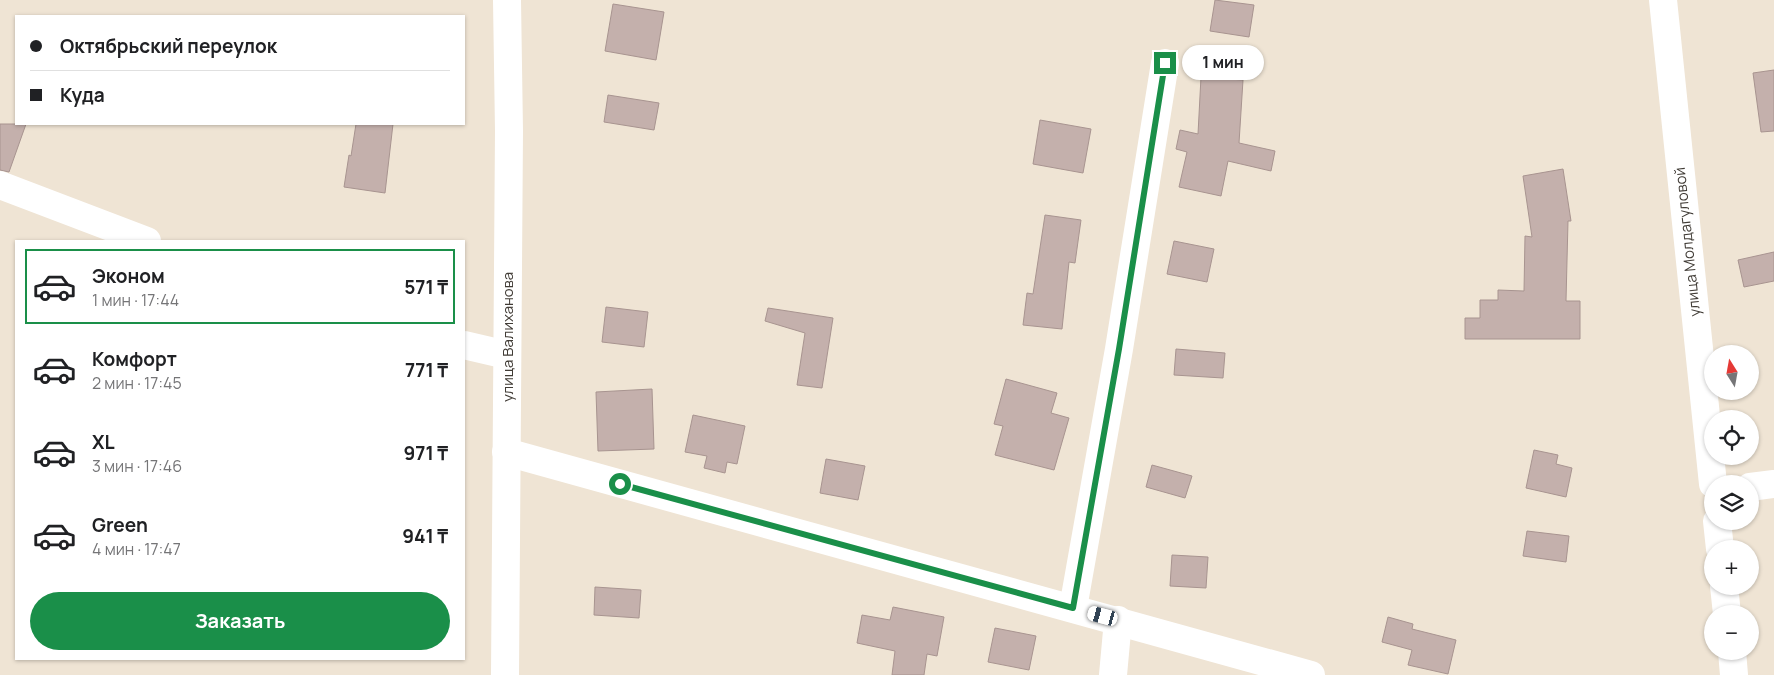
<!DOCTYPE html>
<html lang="ru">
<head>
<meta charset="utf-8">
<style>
  :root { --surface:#fff; --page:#f6f6f6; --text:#202124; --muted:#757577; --line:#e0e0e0; --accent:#1a8f49 }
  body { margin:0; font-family:Manrope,sans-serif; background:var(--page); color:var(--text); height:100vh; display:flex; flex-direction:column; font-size:19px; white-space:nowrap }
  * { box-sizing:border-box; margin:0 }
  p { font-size:16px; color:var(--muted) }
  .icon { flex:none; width:28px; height:28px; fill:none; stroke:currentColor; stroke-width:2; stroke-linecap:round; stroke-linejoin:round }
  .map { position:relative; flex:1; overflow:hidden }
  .sheet { position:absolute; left:15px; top:240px; width:450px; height:420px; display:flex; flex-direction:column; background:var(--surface); border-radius:0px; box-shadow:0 1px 4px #0004 }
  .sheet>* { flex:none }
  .guide { position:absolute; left:15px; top:15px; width:450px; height:110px; border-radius:0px; box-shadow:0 1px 4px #0004; display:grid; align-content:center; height:110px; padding:0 15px; background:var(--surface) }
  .needle { width:32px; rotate:349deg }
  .tools { position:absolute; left:1704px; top:345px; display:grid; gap:10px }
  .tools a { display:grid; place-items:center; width:55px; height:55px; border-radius:50%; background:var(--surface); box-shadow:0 1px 4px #0004; font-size:25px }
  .end { position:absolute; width:22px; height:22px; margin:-11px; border:6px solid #1a8f49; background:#fff; box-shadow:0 0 0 2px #fff }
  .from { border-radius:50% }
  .bubble { position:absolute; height:35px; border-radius:18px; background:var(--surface); box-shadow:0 1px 4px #0004; font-size:16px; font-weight:700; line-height:35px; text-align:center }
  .car { position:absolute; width:15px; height:30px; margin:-15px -8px; border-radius:6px; box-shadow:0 0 4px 1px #0007; background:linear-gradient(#fff 24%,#345 0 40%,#fff 0 76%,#345 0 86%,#fff 0) }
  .guide b { display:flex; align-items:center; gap:18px; height:48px; font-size:19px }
  .guide b+b { border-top:1px solid var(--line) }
  .guide i { width:12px; height:12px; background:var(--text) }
  ul { padding:9px 0 0; list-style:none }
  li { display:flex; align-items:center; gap:15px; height:75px; margin:0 10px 8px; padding:0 5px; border:2px solid transparent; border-radius:0px }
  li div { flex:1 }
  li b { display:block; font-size:19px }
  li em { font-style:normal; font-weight:700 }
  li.on { border-color:var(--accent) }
  li>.icon { width:45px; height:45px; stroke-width:1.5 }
  .button { display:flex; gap:10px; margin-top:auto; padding:10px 15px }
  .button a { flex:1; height:58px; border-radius:30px; background:var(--accent); color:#fff; font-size:20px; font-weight:700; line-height:58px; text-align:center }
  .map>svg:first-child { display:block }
</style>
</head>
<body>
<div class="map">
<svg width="1774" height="675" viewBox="0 0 1774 675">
  <rect width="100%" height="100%" fill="#efe4d4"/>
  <g fill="#c4b0ac" stroke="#a89490">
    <path d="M1215,0L1254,5L1249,37L1210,31Z"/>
    <path d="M613,4L664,12L656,60L605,51Z"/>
    <path d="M1774,70V131L1761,132L1753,73Z"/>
    <path d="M1201,77L1243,80L1239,143L1275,151L1271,171L1228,161L1221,196L1179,187L1187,152L1176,149L1180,130L1198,134Z"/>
    <path d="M608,95L659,103L654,130L604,122Z"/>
    <path d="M1040,120L1091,129L1083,173L1033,164Z"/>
    <path d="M0,124H26L9,172L0,170Z"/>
    <path d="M356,124H393L385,193L344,187L349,155L351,156Z"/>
    <path d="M1563,169L1571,221H1568L1566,301H1580V339H1465V318H1480V300H1498V290L1524,291L1525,236L1532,237L1523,176Z"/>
    <path d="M1045,215L1081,220L1075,263L1069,262L1062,329L1023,325L1027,293L1033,294Z"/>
    <path d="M1174,241L1214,249L1207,282L1167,274Z"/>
    <path d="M1774,252V281L1744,287L1738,260Z"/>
    <path d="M606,307L648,312L644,347L602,342Z"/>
    <path d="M768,308L833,318L822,388L797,385L805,333L765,321Z"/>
    <path d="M1176,349L1225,353L1223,378L1174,375Z"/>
    <path d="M1006,379L1057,393L1051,413L1069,418L1054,470L995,455L1003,426L994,424Z"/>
    <path d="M652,389L654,449L598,451L596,392Z"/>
    <path d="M693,415L745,426L737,464L727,462L725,473L704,468L707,456L685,452Z"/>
    <path d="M1534,450L1558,455L1556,464L1572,468L1566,497L1526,488Z"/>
    <path d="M826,459L865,466L858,500L820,493Z"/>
    <path d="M1152,465L1192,476L1185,498L1146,487Z"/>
    <path d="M1527,531L1569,536L1566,562L1523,556Z"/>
    <path d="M1172,555L1208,557L1206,588L1170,586Z"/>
    <path d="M595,587L641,590L639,618L594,615Z"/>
    <path d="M893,607L944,617L937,656L927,654L924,675H892L895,651L857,643L862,615L890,620Z"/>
    <path d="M1388,617L1413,624L1412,629L1456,640L1448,674L1408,665L1412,650L1382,642Z"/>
    <path d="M995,628L1036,636L1029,670L988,662Z"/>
  </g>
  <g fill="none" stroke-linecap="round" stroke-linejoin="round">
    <g stroke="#fff" stroke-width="28">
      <path d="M1663,0L1713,484"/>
      <path d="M0,185L147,241"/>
      <path d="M464,345L507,355"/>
      <path d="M506,452L1311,675"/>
      <path d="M1750,487L1774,484"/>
      <path d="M1717,521L1720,549"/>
      <path d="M1724,586L1727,614"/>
      <path d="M1073,608L1119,349L1165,63"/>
      <path d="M1732,651L1734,675"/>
      <path d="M1113,675L1118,620"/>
    </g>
    <path stroke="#fff" stroke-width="28" d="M505,675L509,131L507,0"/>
  </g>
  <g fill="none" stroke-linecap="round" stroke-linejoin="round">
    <path stroke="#1a8f49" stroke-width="6" d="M620,484L1073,608L1119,349L1165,63"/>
  </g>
  <g text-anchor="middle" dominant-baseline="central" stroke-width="5" stroke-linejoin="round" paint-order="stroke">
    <g font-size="15" fill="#413c36" stroke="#fff">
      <text transform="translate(1687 242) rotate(-96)">улица Молдагуловой</text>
      <text transform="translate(507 337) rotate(-90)">улица Валиханова</text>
    </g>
  </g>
</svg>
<div class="tools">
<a><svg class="needle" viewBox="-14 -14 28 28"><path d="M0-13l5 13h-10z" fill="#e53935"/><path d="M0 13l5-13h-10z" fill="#757577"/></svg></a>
<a><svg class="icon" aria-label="locate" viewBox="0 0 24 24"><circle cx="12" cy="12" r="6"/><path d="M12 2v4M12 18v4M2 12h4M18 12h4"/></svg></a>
<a><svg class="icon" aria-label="layers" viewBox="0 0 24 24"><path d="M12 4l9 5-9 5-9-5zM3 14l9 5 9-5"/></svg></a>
<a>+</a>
<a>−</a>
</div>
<i class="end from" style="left:620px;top:484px"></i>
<i class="end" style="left:1165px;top:63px"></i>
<div class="bubble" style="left:1182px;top:45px;width:82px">1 мин</div>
<i class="car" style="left:1103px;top:616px;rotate:285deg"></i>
<div class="guide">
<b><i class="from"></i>Октябрьский переулок</b>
<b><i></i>Куда</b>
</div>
<section class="sheet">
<ul>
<li class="on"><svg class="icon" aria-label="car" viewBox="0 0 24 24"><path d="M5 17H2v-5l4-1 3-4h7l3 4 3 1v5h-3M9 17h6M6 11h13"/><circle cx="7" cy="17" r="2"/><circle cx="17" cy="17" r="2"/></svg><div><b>Эконом</b><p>1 мин · 17:44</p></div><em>571 ₸</em></li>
<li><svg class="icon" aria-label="car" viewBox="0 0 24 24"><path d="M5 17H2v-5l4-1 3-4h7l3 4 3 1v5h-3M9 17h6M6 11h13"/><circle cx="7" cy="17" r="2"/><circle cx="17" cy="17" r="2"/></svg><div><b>Комфорт</b><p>2 мин · 17:45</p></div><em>771 ₸</em></li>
<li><svg class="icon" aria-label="car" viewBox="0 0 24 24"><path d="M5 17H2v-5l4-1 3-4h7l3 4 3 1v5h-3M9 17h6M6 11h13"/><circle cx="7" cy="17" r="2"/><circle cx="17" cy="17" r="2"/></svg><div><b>XL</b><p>3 мин · 17:46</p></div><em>971 ₸</em></li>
<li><svg class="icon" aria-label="car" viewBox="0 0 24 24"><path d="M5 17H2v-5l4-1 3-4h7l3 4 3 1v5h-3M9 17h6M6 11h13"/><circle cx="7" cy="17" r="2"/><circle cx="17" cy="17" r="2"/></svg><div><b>Green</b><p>4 мин · 17:47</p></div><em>941 ₸</em></li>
</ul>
<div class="button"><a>Заказать</a></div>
</section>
</div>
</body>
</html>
